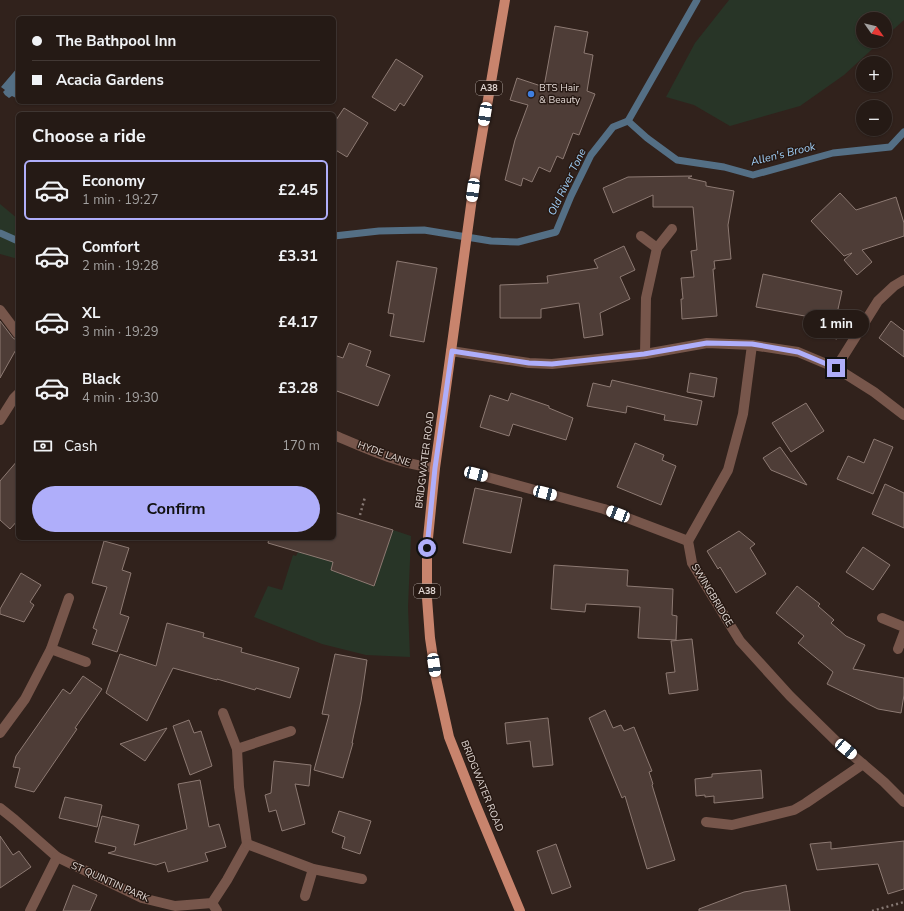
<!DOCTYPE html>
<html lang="en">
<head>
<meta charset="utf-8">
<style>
  :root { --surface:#251a15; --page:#312722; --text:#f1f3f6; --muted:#a3a1a0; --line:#423834; --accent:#afaefa }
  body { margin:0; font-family:"Nunito Sans",sans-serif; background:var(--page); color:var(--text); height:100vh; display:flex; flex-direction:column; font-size:15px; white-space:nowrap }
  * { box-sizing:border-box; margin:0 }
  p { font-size:13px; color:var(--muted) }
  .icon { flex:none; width:22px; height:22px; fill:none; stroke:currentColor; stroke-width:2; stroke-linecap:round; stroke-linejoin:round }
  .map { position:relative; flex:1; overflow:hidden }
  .details { position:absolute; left:16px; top:112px; width:320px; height:428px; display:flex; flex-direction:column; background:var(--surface); border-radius:6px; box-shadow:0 1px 3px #0004,0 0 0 1px var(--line) }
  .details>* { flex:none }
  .banner { position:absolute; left:16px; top:16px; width:320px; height:88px; border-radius:6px; box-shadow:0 1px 3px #0004,0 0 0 1px var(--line); display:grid; align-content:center; height:88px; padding:0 16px; background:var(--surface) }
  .needle { width:26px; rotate:124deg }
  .tools { position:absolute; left:856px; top:12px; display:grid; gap:8px }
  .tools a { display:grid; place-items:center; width:36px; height:36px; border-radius:50%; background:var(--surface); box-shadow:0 1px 3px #0004,0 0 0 1px var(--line); font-size:20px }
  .end { position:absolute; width:18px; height:18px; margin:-9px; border:5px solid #afaefa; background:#111; box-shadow:0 0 0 2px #111 }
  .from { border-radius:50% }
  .bubble { position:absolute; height:28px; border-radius:14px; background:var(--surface); box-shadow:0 1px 3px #0004,0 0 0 1px var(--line); font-size:13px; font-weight:700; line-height:28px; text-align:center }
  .car { position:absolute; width:12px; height:24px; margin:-12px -6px; border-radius:5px; box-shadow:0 0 3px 1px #0007; background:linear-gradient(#fff 24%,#345 0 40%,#fff 0 76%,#345 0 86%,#fff 0) }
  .banner b { display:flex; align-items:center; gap:14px; height:38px; font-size:15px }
  .banner b+b { border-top:1px solid var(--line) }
  .banner i { width:10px; height:10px; background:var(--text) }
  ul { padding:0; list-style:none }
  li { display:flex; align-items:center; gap:12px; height:60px; margin:0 8px 6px; padding:0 8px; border:2px solid transparent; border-radius:6px }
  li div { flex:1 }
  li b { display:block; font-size:15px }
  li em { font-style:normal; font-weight:700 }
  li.on { border-color:var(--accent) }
  li>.icon { width:36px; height:36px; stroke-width:1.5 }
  h2 { padding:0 16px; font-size:18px; line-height:48px }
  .pay { display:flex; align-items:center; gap:10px; height:44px; padding:0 16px; font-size:15px }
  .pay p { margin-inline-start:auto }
  .action { display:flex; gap:8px; margin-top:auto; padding:8px 16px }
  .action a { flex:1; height:46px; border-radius:24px; background:var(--accent); color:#111; font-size:16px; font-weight:700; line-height:46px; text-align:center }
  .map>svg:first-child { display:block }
</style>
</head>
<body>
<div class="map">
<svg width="904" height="911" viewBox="0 0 904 911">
  <rect width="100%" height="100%" fill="#31221c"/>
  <g fill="#283527">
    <path d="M729,0H904V20L885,37V19H863V41H881L844,75L800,106L730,126L694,105L666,97L695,43Z"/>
    <path d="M0,204L18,219V259L0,254Z"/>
    <path d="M393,530L411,536L408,607L410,657L366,655L322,644L254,617L268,586L282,590L293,555L296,556L298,552L336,556L331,570L374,586Z"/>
  </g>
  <path fill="#546f85" d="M18,67V96L16,98L12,96L9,98L5,95L3,92L5,90L1,87Z"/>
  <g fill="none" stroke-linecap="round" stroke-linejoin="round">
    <g stroke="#546f85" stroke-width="7">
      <path d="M628,121L647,138L677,160L724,167L753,175L833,153L890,147L904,132"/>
      <path d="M0,233L18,241"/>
      <path d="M334,236L379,231L424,230L491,241L518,242L556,232L571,196L591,155L613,127L628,121L697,0"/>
    </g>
  </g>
  <g fill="#4e3d37" stroke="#8d7a73">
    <path d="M555,26L588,32L584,53L593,55L587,91L595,94L579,135L573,133L563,159L557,156L550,172L539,167L532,182L523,178L521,186L505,180L515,140L528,105L510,100L517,78L544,87Z"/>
    <path d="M396,59L423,76L404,106L400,103L395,111L372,97Z"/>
    <path d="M344,108L368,123L347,157L334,149V123Z"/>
    <path d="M692,176L688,178L706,182V186L734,191L728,225L731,259L714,261L715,269H713L717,316L682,319L681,299H683L681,278L694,277L691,251L697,250L693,207H653V195L613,213L603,188L628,177Z"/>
    <path d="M840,193L856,210L896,197L904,223V236L862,250L872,262L857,275L844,260L852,253L844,256L811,221Z"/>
    <path d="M624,246L635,270L620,277L630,299L600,313L603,335L584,338L579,303L541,309V318H500V285L548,283L547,276L598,268L594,260Z"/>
    <path d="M397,261L437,268L424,342L390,336L394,314L388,313Z"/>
    <path d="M763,274L842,291L836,318L841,319L837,339L817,335L821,319L756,307Z"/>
    <path d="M0,321L13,338L18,341V346L0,378Z"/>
    <path d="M891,321L904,331V357L879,338Z"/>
    <path d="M349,343L371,351L366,366L390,375L378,406L334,390V355L343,358Z"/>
    <path d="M690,373L717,378L714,397L687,392Z"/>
    <path d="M612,380L702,401L697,425L664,420L665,415L627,406L626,413L587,406L593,383L610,387Z"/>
    <path d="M511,393L549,406V408L573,418L566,440L513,424L509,436L480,427L490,395L508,401Z"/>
    <path d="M806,403L824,431L791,452L772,423Z"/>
    <path d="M874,439L893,447L873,494L837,479L848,456L864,463Z"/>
    <path d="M635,443L664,455L662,460L676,466L661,505L617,487Z"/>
    <path d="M780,447L807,485L771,470L763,458Z"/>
    <path d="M18,460V520L10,529L0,520V481Z"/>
    <path d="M885,484L904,493V528L872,514Z"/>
    <path d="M475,488L522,498L511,553L463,543Z"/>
    <path d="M334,512L393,530L374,586L331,570L333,562L268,543L269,538H334Z"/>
    <path d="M739,531L755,544L750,548L766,574L736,593L720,567L718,569L707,551Z"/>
    <path d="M104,541L129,548L122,570L131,573L120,614L129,617L117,652L92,644L97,630L93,628L107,587L92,583Z"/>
    <path d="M863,547L890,565L873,590L846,572Z"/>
    <path d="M554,565L628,570L627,586L673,589L672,615L677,616L676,640L638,638L640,607L586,604L585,612L551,609Z"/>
    <path d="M21,573L41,585L30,602L34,605L24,622L0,614V609Z"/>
    <path d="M797,586L820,604L818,606L834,620L831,623L846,636L865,645L853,669L904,678V695L901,713L878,709L827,684L833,672L798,643L804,636L776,613Z"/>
    <path d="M167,623L204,633L203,637L242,648L241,652L299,668L290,698L256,688L255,690L217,679V680L173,668L147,721L106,693L120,654L156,666Z"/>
    <path d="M692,639L698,690L669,694L666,673L675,672L671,641Z"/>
    <path d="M335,654L367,660L361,701L352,743H353L343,778L314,770L329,715L322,714Z"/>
    <path d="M83,676L102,689L75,728L77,729L34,792L15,787L20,768L13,767L16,756L63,689L70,694Z"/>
    <path d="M605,710L613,728L621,725L624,731L634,727L652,771L649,772L653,784L652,785L675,860L647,869L625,796L622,798L589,718Z"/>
    <path d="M548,718L553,765L533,767L530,741L507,744L505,723Z"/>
    <path d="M189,720L194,733L201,731L212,766L190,775L173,726Z"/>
    <path d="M167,728L145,761L120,744Z"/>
    <path d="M274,761L311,765L309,786L295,784L305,824L282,831L276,810L269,812L265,795L271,793Z"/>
    <path d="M761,770L763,798L714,803V796L705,797V795L696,796L695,779L712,777V774Z"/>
    <path d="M200,780L209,827L219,824L226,847L205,853L208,861L168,872L165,862L156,865L108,853L115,851L116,847L95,842L102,816L139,825L134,845L187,829L178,784Z"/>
    <path d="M65,797L102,805L97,827L59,818Z"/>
    <path d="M339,811L371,821L360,854L342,848L345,837L332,832Z"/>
    <path d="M0,836L13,855L19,851L31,867L0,888Z"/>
    <path d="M904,841V889L888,894L878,864L817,870L810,844L831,842V849Z"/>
    <path d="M556,844L571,887L552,894L537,851Z"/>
    <path d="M73,885L97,895L90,911H63Z"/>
    <path d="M786,885L790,911H699V909L744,892Z"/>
  </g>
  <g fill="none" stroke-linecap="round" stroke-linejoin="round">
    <g stroke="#857873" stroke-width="2.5" stroke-dasharray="2 3" stroke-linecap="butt">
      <path d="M360,515L365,497"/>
      <path d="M872,911L904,902"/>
    </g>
    <g stroke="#77564b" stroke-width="10">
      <path d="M0,310L18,334"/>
      <path d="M706,822L732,825L794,810L806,803L863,764"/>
    </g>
    <g stroke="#77564b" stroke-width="10">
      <path d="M641,236L657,248"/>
      <path d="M451,351L529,363L552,364L645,354L707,343L752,345L798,352L836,368L874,392L904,415"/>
      <path d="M645,354L646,298L657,248L672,229"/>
      <path d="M836,368L878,301L894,286L904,280"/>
      <path d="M0,420L14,398L18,394"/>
      <path d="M334,435C367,449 399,464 435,468"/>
      <path d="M476,474L604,509L688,541"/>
      <path d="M688,541L692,563L740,641L790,696L837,742L884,782L904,802"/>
      <path d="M688,541L728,470L743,414L752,345"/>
      <path d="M882,618L904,627"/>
      <path d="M51,649L86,662"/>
      <path d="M898,649L904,633"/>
      <path d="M0,733L25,699L51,649L69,598"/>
      <path d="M237,749L291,731"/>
      <path d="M0,808L15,820L57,857L142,898L175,906L212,903L227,880L247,844L239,787L237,749L223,713"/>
      <path d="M247,844L313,869L362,879"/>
      <path d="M305,896L313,869"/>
      <path d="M212,903L217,911"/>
      <path d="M30,911L57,857"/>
    </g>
    <path stroke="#c8846d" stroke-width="10" d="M505,0L475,176L435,468L427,548V598L430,638L436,678L449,737L475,803L520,911"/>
  </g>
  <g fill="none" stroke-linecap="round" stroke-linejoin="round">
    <path stroke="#afaefa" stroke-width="5" d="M427,548L435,468L452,351L529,363L552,364L644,354L707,343L752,344L798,352L836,368"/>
  </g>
  <circle fill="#3f7fe0" stroke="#271913" stroke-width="1.5" cx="531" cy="94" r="4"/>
  <g text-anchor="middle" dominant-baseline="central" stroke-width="3" stroke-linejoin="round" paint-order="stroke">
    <g fill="#271913" stroke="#aa9f9a" stroke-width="1">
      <rect x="476" y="81" width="26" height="14" rx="3"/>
      <rect x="414" y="584" width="26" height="14" rx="3"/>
    </g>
    <g font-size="9" font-weight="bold" fill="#e2d8d4">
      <text x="489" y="88">A38</text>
      <text x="427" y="591">A38</text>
    </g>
    <g font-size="10" fill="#e2d8d4" stroke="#271913" text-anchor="start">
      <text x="539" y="88">BTS Hair<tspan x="539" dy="12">&amp; Beauty</tspan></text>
    </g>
    <g font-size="10" fill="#e2d8d4" stroke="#271913">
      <text transform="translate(384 454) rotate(20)">HYDE LANE</text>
      <text transform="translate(425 460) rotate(-83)">BRIDGWATER ROAD</text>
      <text transform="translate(712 595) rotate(59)">SWINGBRIDGE</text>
      <text transform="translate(482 786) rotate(68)">BRIDGWATER ROAD</text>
      <text transform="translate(110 882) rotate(24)">ST QUINTIN PARK</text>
    </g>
    <g font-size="11" font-style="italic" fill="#a1d1fa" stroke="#271913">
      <text transform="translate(783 154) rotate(-14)">Allen's Brook</text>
      <text transform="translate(567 182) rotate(-64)">Old River Tone</text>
    </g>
  </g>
</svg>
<div class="tools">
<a><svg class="needle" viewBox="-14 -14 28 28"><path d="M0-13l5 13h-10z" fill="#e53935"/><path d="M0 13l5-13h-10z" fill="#a3a1a0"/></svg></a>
<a>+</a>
<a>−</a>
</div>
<i class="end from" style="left:427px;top:548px"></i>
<i class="end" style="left:836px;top:368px"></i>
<div class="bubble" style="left:803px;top:310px;width:66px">1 min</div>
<i class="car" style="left:485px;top:114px;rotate:189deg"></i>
<i class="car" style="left:473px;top:190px;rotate:188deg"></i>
<i class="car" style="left:476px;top:474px;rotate:105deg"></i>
<i class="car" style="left:545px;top:493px;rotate:105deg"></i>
<i class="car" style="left:618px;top:514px;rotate:291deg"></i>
<i class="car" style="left:434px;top:665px;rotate:172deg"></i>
<i class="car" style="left:846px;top:749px;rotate:130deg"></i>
<div class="banner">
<b><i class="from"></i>The Bathpool Inn</b>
<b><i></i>Acacia Gardens</b>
</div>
<section class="details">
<h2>Choose a ride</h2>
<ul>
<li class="on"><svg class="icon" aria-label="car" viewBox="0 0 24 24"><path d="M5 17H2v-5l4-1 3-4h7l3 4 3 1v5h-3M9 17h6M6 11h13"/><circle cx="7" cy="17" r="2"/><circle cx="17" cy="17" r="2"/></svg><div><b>Economy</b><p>1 min · 19:27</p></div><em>£2.45</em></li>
<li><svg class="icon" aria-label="car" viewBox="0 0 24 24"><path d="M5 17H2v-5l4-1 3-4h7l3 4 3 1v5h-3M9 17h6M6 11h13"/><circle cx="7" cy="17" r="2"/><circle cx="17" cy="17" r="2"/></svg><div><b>Comfort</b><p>2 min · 19:28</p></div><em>£3.31</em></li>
<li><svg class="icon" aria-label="car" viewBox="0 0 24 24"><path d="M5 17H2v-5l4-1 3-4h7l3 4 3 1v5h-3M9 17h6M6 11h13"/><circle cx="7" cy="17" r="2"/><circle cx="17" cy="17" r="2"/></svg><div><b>XL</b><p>3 min · 19:29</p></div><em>£4.17</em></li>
<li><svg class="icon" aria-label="car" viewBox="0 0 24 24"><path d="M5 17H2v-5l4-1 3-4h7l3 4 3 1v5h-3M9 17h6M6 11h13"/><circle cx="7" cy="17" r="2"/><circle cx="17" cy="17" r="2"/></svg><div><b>Black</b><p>4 min · 19:30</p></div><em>£3.28</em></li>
</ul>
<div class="pay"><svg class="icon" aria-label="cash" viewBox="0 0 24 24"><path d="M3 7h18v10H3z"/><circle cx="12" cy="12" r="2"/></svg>Cash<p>170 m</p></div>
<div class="action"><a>Confirm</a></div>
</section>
</div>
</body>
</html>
